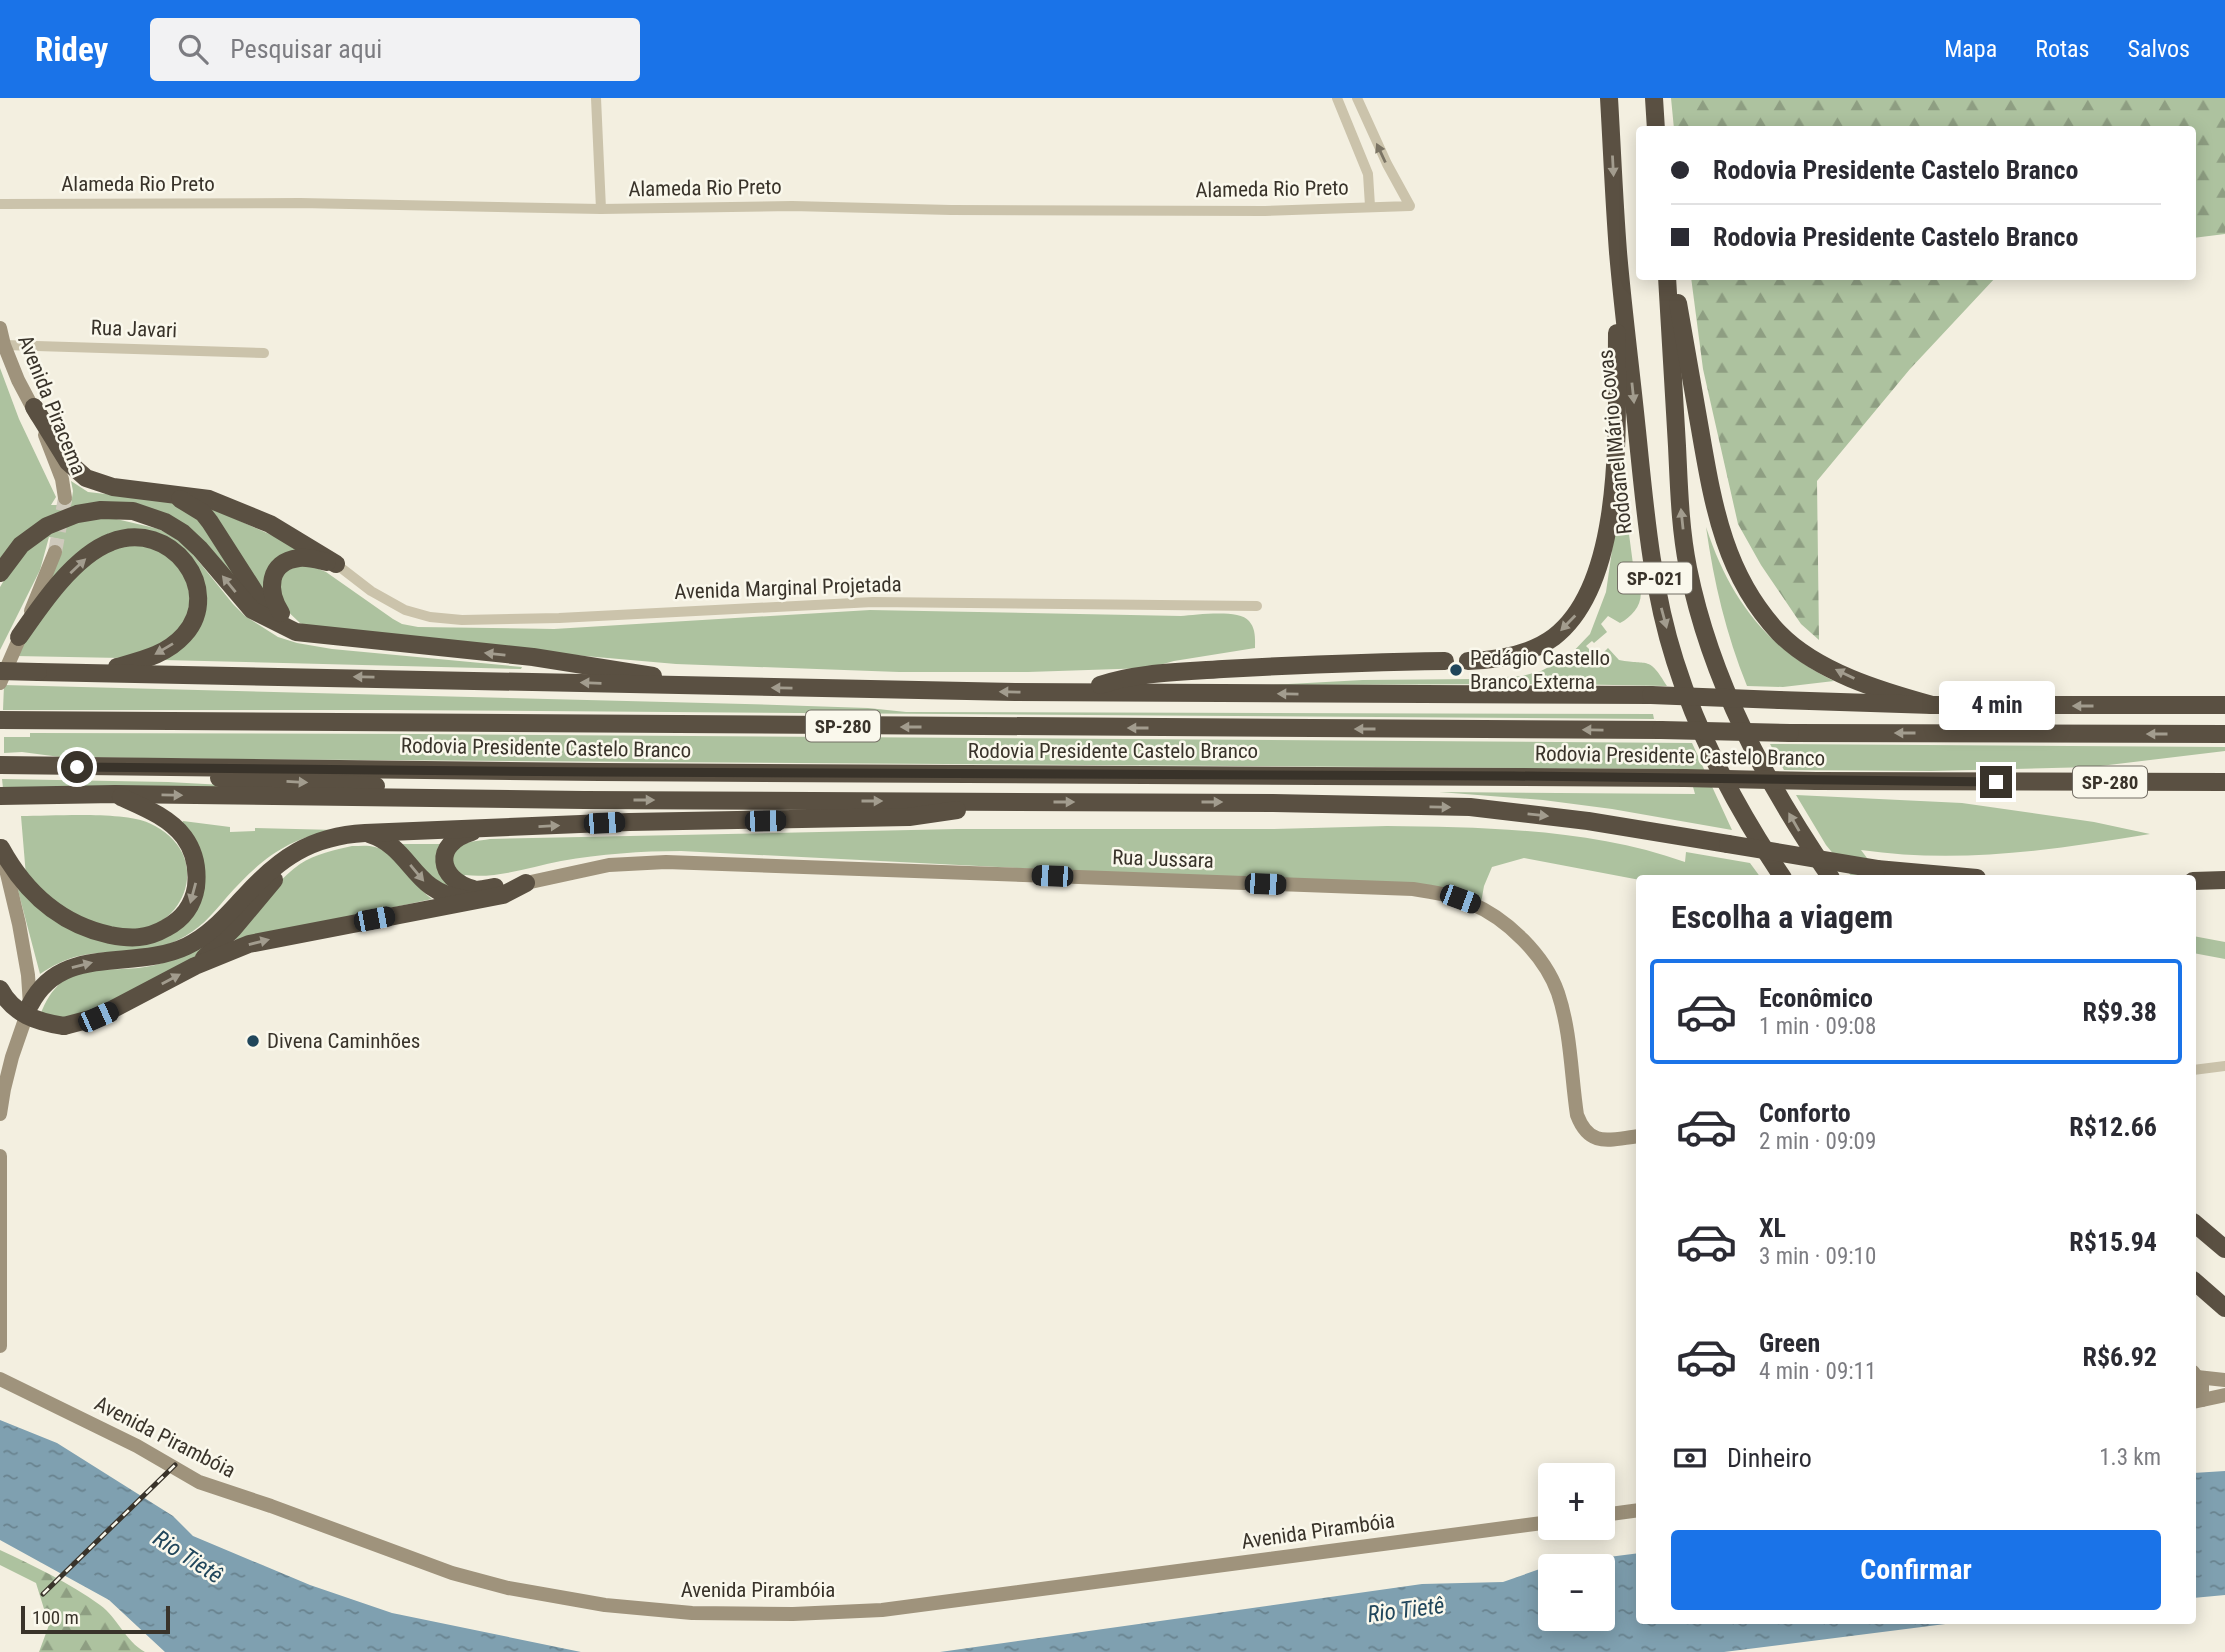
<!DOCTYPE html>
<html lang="pt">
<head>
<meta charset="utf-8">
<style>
  :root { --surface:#fff; --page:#f2f2f3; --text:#2b2b33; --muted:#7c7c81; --line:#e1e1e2; --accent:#1a73e8 }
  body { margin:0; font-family:"Roboto Condensed",sans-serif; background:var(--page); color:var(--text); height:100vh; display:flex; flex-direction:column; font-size:26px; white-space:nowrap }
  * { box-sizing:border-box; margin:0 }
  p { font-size:23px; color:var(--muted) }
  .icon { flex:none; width:38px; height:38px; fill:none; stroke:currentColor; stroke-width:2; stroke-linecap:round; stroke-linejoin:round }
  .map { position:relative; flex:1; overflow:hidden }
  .side { position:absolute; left:1636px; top:777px; width:560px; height:749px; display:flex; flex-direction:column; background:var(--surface); border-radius:7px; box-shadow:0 4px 18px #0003 }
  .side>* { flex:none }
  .banner { position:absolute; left:1636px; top:28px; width:560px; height:154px; border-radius:7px; box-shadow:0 4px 18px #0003; display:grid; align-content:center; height:154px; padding:0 35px; background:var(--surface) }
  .tools { position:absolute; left:1538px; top:1365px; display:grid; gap:14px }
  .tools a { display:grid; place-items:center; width:77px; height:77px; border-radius:7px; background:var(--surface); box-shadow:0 4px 18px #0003; font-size:35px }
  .scale { position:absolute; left:21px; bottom:18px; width:149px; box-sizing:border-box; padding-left:7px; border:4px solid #39332a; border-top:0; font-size:19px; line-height:24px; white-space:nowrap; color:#39332a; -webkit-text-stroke:5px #faf8ec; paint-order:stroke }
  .end { position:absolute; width:32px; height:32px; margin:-16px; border:9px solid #39332a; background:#fff; box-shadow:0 0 0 4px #fff }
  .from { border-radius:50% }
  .bubble { position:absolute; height:49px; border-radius:7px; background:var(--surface); box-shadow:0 4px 18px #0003; font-size:23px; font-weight:700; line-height:49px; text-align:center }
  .car { position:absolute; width:21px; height:42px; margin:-21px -10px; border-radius:9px; box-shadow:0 0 5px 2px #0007; background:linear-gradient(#222 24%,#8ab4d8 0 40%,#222 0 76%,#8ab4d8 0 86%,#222 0) }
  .banner b { display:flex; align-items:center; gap:24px; height:66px; font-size:26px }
  .banner b+b { border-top:2px solid var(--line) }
  .banner i { width:18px; height:18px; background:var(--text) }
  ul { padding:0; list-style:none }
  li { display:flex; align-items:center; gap:21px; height:105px; margin:0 14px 10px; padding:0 21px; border:4px solid transparent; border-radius:7px }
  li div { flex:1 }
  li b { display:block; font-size:26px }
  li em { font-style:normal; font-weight:700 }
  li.on { border-color:var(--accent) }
  li>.icon { width:63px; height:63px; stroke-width:1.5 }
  h2 { padding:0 35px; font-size:32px; line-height:84px }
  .pay { display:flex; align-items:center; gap:18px; height:77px; padding:0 35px; font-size:26px }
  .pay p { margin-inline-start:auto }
  .cta { display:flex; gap:14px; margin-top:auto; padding:14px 35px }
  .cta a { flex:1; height:80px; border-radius:7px; background:var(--accent); color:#fff; font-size:28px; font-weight:700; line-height:80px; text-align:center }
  header { display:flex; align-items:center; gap:42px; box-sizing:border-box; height:98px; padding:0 35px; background:var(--accent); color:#fff }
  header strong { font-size:33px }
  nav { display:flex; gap:38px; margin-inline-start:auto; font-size:24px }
  .search { width:490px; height:63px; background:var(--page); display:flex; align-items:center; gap:18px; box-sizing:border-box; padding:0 24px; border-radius:7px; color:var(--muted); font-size:26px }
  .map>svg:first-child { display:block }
</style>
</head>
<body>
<header>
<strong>Ridey</strong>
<div class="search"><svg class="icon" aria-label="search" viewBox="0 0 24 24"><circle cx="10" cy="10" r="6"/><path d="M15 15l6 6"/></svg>Pesquisar aqui</div>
<nav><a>Mapa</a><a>Rotas</a><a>Salvos</a></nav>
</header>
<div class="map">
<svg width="2225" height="1554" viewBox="0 0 2225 1554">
  <defs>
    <pattern id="forest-firs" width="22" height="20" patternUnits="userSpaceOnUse" patternTransform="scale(1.75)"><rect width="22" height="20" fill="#adc29f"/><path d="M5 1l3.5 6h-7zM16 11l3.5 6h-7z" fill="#8e9e82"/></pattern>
    <pattern id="water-ripples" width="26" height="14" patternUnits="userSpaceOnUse" patternTransform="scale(1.75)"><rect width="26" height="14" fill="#7fa0b0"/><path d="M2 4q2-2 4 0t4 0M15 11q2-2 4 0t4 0" fill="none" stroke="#69838f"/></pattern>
  </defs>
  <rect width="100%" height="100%" fill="#f3efe0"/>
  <g fill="url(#forest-firs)">
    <path d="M1671,0H2225V136L2193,140V32L1674,31Z"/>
    <path d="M1691,179H1996L1910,271L1817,383L1819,542L1801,526L1761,467L1738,426L1703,271Z"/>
    <path d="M0,1452C34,1468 70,1485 100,1507C118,1520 125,1543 145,1554H39L49,1527L36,1485L0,1467Z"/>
  </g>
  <g fill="#adc29f">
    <path d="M0,270L19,321L56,399L51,407H71L73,393L71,383L88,394L167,403L182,408L200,420L245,494L187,434L93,408L0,462Z"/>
    <path d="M1622,383L1636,489H1640C1644,505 1633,518 1620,525L1608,518L1601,526L1607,534L1594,545L1592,543L1586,548L1594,556L1598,553L1602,556L1608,550L1619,562C1650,568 1648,557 1667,588L1560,586L1269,587L1363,582L1474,581L1522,578L1541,573L1568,559L1590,536L1606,494Z"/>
    <path d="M200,405L298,449L265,496Z"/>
    <path d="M112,420L159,431L174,439L187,449L233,506L245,518L278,539L297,545L332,551L522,569L521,571L163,562L179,549L196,477L140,434L49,484L64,442L49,439L40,472L0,552V489L18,459L55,432L89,421Z"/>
    <path d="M1706,429C1729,499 1766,550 1834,583L1783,589L1747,588C1726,536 1714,485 1706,429Z"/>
    <path d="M128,444L164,453L186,479L190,499L188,515L181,533L168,544L122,560L15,558L25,539L88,462Z"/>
    <path d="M309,467L326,474L393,521L402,526L418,529L554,531L870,512L1181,518C1197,517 1239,511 1249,523C1256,531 1255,541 1255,550L1174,563L1148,570L1028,574H899L676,566L323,535L300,525L280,506L278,477L283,470Z"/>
    <path d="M4,587L745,606L868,610L906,614L1653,616L1654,621L388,612H3Z"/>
    <path d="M30,635L416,636L1692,645L1732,732L1612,711L1543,702L1439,694L1695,696L1688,671L227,661L60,659L22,654L4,655V639H30Z"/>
    <path d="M1770,646L2225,649V653L2092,669L1931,673L1784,672Z"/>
    <path d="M2,681L168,684L317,692L3,690Z"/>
    <path d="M1796,697L1962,705L2094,724L2150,736C2054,752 1959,766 1861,752L1882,780H1853L1826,747Z"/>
    <path d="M21,718C54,718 122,713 149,725C226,760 175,856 101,829C71,819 49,799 26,778Z"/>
    <path d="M183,723L230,729V734L255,733V730L336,732C286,740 259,763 226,800C212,817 199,832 178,842C146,858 112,850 79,858C65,861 52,868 40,876L16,785L131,845L197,804L181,727Z"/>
    <path d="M1387,728C1485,729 1592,731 1685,764L1686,754L1750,765L1761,780L1640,782L1524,760L1492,769L1484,788L1481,805L1450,792L681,753C641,753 601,756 561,763C530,769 497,781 465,777L463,779L451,768C456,742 466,745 490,741L957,731H1274Z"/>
    <path d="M400,746H440C432,763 437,779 453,790L435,788Z"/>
    <path d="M352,748C360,748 368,747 375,749C397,754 413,788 432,801L238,843L234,841C254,816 273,785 300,766C315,756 335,752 352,748Z"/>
    <path d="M212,838L204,853L185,865L101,911L67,922L40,918C63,854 108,880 159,866C179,861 195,849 212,838Z"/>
    <path d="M2193,838L2225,844V861L2193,855Z"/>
  </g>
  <g fill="url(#water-ripples)" fill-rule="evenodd">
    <path d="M0,1322L57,1345L173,1418L193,1438L310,1487L392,1515L581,1554H165L109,1502L0,1442Z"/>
    <path d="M2225,1373V1497L2193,1500V1375Z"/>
    <path d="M1640,1455V1522L1969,1523L1724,1554H940L1422,1486L1503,1484L1554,1466ZM1550,1468H1603V1521H1550Z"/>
  </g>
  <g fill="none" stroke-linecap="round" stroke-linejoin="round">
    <path stroke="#cec9bc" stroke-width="14" stroke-dasharray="14 7" stroke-linecap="butt" d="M55,454L65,400"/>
    <g stroke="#cbc3ab" stroke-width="10">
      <path d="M596,0L601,111"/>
      <path d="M1337,0L1368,76L1370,108"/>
      <path d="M0,106L300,105L601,111L792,108L951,112L1265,113L1410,108L1387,66L1357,0"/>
      <path d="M4,247L264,255"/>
      <path d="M336,466L371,493L405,512L430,519L462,522L559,520L873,504L1257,508"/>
      <path d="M2193,972L2225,968"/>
    </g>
    <g stroke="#9f937c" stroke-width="14">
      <path d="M0,230L4,247L18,282L37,318"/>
      <path d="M45,337L62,381L65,400"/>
      <path d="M31,513L55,454"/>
      <path d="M0,585L23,532"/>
      <path d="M526,785L609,767L666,764L1413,791C1433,794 1452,797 1470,805C1507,820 1545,858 1558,895C1571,934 1571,977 1577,1017C1590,1051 1610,1041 1640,1038"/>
      <path d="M0,1016L4,991L12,959L30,907L28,877L19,826L3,759"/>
      <path d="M0,1058V1248"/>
      <path d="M2193,1274L2202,1287V1302"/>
      <path d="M2197,1279L2225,1282"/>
      <path d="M0,1281L137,1348L199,1384L271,1408L452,1475L508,1490L605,1507L692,1515L793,1516L882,1512L1550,1424"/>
      <path d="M2193,1304L2225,1297"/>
      <path d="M1603,1417L1640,1412"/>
    </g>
    <g stroke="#5a5042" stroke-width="18">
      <path d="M1609,0C1612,51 1614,102 1618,154C1623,213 1631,273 1637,333C1645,410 1651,488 1675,563C1700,642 1737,711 1783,780"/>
      <path d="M1654,0L1656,32"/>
      <path d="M1667,178C1670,235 1674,292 1677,348C1679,389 1680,430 1688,470C1711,584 1766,685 1831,780"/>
      <path d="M1678,205C1685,247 1693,289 1700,331C1713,406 1724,477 1779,535C1817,574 1881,593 1932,607"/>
      <path d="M34,309L68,364L86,380L113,389L209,401L270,426L336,466"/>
      <path d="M180,401L203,415L210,424L258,499L275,520"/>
      <path d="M0,475L21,447L47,428L77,416L101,412L133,413L165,424L183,435L200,451L252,512L296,534L533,559L653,578"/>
      <path d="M281,515C267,493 267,464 299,460C309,459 318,462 327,464"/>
      <path d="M19,539C41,507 74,458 111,444C170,420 225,492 184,537C166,557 142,562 117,569"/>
      <path d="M1468,563C1498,562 1530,557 1554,539C1627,483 1616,319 1617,235"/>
      <path d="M38,574L1015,594L1651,597"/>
      <path d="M1100,587C1138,574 1183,574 1223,571C1297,567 1371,564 1445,563"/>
      <path d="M1779,602L1932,607H2225"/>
      <path d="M0,622L1661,632"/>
      <path d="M1790,635L2225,636"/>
      <path d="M0,667L599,674L1685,680"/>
      <path d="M219,680L376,688"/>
      <path d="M1816,683L2225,684"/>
      <path d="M0,698L115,696L584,702L1273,705L1470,709L1588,723L1728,746"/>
      <path d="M472,734C432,746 438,781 473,791C479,793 488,790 495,789"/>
      <path d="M369,736C413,750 411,794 464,801"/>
      <path d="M1,750C25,794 60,826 110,837C131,841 147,841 166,830C183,821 193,808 196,789C198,771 195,754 184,739C169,719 143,709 121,699"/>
      <path d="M1877,771L1977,780"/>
      <path d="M2193,783L2225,782"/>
      <path d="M204,860L233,831L274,782"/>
      <path d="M30,907C62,844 133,874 187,848C210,837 225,819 243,800C279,760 311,738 365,735L629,724L909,719L957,712"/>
      <path d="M64,928L98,919L195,868L249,846L503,797L526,785"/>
      <path d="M2193,1124L2225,1151"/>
      <path d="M2193,1182L2225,1210"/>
    </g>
    <defs>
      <path id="rail" d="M43,1496L175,1367"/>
    </defs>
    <use href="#rail" stroke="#39332a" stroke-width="5"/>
    <use href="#rail" stroke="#faf8ec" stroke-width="2.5" stroke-dasharray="8" stroke-linecap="butt"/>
    <g stroke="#5a5042" stroke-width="18">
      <path d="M0,573L38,574"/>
      <path d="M1651,597L1779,602"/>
      <path d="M1661,632L1790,635"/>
      <path d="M1685,680L1816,683"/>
      <path d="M1728,746L1877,771"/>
      <path d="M0,891C13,916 37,924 64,928"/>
    </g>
  </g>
  <defs><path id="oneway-solid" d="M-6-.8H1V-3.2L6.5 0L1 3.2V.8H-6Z" transform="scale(1.75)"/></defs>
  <use fill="#7b7464" href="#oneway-solid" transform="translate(1381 55) rotate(-115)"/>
  <g fill="#a29c8e">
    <use href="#oneway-solid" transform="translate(1613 68) rotate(87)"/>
    <use href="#oneway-solid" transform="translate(1633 295) rotate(84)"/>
    <use href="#oneway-solid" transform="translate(1682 421) rotate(-96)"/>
    <use href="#oneway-solid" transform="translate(78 468) rotate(-43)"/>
    <use href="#oneway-solid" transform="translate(229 486) rotate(-129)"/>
    <use href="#oneway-solid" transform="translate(1664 520) rotate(75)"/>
    <use href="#oneway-solid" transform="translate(1568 525) rotate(134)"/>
    <use href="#oneway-solid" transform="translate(164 551) rotate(149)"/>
    <use href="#oneway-solid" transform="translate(495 556) rotate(-174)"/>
    <use href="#oneway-solid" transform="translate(1845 576) rotate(-154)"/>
    <use href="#oneway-solid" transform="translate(364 579) rotate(-179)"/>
    <use href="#oneway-solid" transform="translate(591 585) rotate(-178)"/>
    <use href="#oneway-solid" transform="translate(782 590) rotate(-179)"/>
    <use href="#oneway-solid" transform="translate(1010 594) rotate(-179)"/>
    <use href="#oneway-solid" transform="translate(1288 596) rotate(-179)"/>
    <use href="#oneway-solid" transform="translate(2083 608) rotate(-180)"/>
    <use href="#oneway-solid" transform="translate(911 629) rotate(-180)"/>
    <use href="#oneway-solid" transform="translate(1138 630) rotate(-180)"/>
    <use href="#oneway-solid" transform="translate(1365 631) rotate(-180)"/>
    <use href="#oneway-solid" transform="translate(1593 632) rotate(-179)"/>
    <use href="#oneway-solid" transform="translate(1905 635) rotate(-180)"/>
    <use href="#oneway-solid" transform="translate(2157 636) rotate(-180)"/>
    <use href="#oneway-solid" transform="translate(297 684) rotate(3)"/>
    <use href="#oneway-solid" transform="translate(172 697) rotate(1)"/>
    <use href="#oneway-solid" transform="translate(644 702)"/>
    <use href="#oneway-solid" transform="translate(872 703)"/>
    <use href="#oneway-solid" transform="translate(1064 704)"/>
    <use href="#oneway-solid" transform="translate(1212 704)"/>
    <use href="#oneway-solid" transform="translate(1440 709) rotate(1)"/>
    <use href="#oneway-solid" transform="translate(1538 717) rotate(6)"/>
    <use href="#oneway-solid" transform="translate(1794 724) rotate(-120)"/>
    <use href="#oneway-solid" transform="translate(549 728) rotate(-3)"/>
    <use href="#oneway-solid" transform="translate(417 775) rotate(50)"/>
    <use href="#oneway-solid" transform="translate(193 795) rotate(105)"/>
    <use href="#oneway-solid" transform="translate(259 844) rotate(-14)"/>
    <use href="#oneway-solid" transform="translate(82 867) rotate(-14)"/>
    <use href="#oneway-solid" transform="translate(171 881) rotate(-28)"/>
  </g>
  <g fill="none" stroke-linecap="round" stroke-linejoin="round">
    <path stroke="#39332a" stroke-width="9" d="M77,669L599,674L1514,678L1996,684"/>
  </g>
  <g fill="#20465b" stroke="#faf8ec" stroke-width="2.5">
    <circle cx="1456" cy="572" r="7"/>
    <circle cx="253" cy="943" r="7"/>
  </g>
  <g text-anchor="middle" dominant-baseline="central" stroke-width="5" stroke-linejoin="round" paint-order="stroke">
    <g fill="#faf8ec" stroke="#736e64" stroke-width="2">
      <rect x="1618" y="464.5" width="74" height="31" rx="5"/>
      <rect x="806" y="612.5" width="74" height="31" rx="5"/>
      <rect x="2073" y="668.5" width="74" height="31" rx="5"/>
    </g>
    <g font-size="19" font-weight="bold" fill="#39332a">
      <text x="1655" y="480">SP-021</text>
      <text x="843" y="628">SP-280</text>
      <text x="2110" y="684">SP-280</text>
    </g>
    <g font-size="21" fill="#39332a" stroke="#faf8ec">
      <text x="138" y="86">Alameda Rio Preto</text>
      <text transform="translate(705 90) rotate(-1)">Alameda Rio Preto</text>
      <text transform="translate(1272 91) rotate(-1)">Alameda Rio Preto</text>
      <text transform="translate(134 231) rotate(2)">Rua Javari</text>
      <text transform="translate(52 307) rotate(68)">Avenida Piracema</text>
      <text transform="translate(1615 344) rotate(-96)">Rodoanel Mário Covas</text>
      <text transform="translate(788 490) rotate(-2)">Avenida Marginal Projetada</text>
      <text transform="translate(546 650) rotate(1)">Rodovia Presidente Castelo Branco</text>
      <text x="1113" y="653">Rodovia Presidente Castelo Branco</text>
      <text transform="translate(1680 658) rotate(1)">Rodovia Presidente Castelo Branco</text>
      <text transform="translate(1163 761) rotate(2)">Rua Jussara</text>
      <text transform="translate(165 1339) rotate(27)">Avenida Pirambóia</text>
      <text transform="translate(1318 1433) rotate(-8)">Avenida Pirambóia</text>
      <text x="758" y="1492">Avenida Pirambóia</text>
    </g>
    <g font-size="21" fill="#39332a" stroke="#faf8ec" text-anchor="start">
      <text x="1470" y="560">Pedágio Castello<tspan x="1470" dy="24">Branco Externa</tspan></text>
      <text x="267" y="943">Divena Caminhões</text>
    </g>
    <g font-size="23" font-style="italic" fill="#20465b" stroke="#faf8ec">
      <text transform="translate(188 1459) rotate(33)">Rio Tietê</text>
      <text transform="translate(1406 1512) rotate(-7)">Rio Tietê</text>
    </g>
  </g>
</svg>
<div class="tools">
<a>+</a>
<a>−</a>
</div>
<div class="scale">100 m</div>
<i class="end from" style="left:77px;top:669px"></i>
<i class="end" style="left:1996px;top:684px"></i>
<div class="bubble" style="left:1939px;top:583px;width:116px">4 min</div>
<i class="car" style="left:765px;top:723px;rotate:89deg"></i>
<i class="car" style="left:604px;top:725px;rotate:87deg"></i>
<i class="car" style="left:1052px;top:778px;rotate:272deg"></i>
<i class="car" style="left:1265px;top:786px;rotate:92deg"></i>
<i class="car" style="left:1460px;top:801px;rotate:110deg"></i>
<i class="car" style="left:374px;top:821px;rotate:79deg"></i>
<i class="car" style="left:98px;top:919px;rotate:66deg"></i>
<div class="banner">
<b><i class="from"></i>Rodovia Presidente Castelo Branco</b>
<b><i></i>Rodovia Presidente Castelo Branco</b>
</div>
<section class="side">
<h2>Escolha a viagem</h2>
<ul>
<li class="on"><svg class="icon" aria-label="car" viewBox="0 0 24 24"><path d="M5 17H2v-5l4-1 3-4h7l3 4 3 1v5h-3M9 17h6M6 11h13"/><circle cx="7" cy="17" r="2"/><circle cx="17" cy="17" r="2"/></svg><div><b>Econômico</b><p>1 min · 09:08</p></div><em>R$9.38</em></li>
<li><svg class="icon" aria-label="car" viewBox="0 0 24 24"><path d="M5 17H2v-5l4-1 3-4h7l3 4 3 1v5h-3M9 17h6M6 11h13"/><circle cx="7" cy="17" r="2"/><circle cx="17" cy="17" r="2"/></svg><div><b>Conforto</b><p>2 min · 09:09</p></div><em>R$12.66</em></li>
<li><svg class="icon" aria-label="car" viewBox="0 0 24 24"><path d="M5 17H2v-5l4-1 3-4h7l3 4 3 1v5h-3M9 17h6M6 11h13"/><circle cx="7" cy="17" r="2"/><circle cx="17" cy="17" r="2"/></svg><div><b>XL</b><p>3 min · 09:10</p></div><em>R$15.94</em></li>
<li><svg class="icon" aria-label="car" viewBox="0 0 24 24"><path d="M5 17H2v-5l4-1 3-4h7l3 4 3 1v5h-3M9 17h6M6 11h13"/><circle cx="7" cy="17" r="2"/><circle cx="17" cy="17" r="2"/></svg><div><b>Green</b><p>4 min · 09:11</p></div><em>R$6.92</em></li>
</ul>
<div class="pay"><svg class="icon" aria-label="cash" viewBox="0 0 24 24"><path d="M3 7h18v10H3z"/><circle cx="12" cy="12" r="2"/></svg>Dinheiro<p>1.3 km</p></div>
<div class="cta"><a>Confirmar</a></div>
</section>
</div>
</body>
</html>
